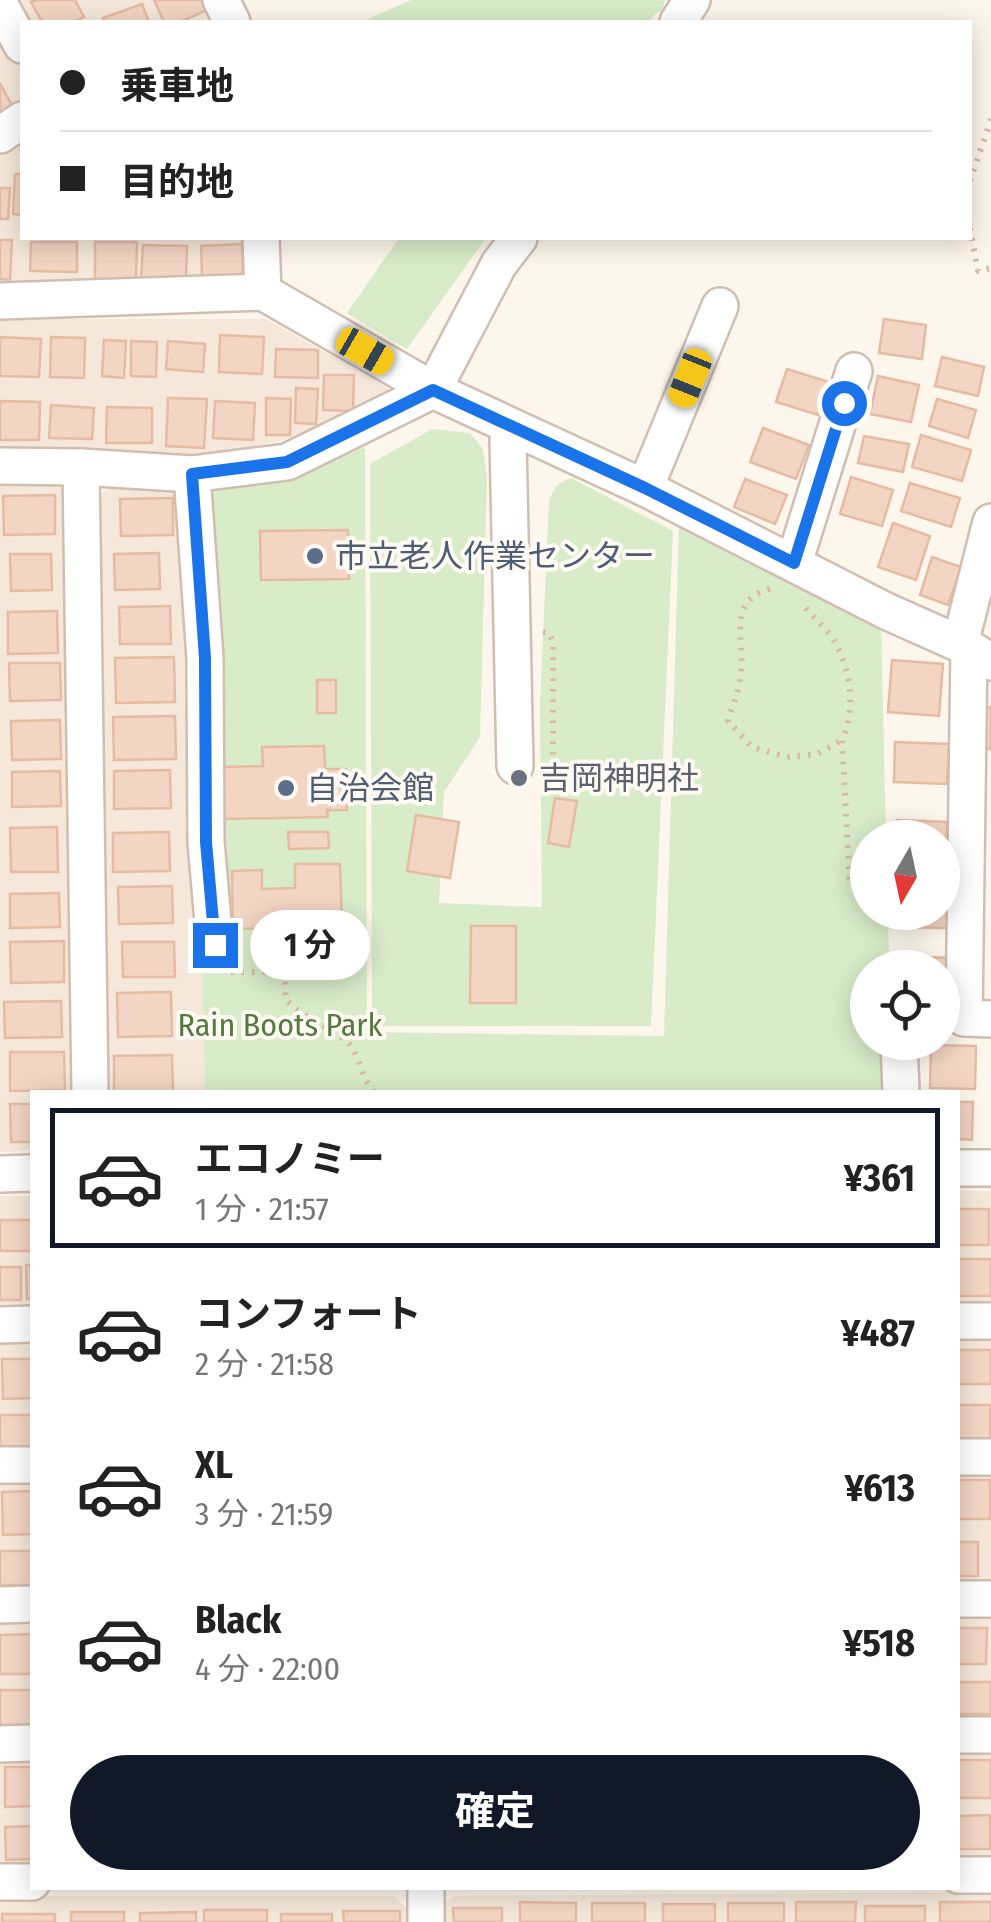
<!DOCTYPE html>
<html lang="ja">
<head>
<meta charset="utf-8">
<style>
  :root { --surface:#fff; --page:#f6f6f6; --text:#222; --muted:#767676; --line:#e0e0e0; --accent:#111827 }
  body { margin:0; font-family:"Fira Sans Condensed","Noto Sans JP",sans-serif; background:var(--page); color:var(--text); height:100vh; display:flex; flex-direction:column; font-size:38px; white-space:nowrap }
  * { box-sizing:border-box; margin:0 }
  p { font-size:32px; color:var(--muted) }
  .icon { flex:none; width:55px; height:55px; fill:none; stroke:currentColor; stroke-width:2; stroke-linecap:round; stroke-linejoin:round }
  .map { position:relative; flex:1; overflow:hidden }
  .details { position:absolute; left:30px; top:1090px; width:930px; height:800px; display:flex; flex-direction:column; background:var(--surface); border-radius:0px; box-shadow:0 5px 25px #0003 }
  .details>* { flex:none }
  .guide { position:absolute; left:20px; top:20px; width:952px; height:220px; border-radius:0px; box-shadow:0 5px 25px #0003; display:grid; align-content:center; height:220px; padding:0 40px; background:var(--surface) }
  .needle { width:65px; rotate:189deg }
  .tools { position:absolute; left:850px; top:820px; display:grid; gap:20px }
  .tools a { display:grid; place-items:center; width:110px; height:110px; border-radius:50%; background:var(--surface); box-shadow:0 5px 25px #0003; font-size:50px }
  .end { position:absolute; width:45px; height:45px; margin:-22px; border:12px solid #1a73e8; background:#fff; box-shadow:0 0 0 5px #fff }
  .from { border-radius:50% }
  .bubble { position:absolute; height:70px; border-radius:35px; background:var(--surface); box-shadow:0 5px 25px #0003; font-size:32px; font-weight:700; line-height:70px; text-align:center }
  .car { position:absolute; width:30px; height:60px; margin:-30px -15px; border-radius:12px; box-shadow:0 0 8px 2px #0007; background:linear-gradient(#f5c518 24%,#345 0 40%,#f5c518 0 76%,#345 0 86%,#f5c518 0) }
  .guide b { display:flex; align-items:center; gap:35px; height:95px; font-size:38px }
  .guide b+b { border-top:2px solid var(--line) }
  .guide i { width:25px; height:25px; background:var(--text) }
  ul { padding:18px 0 0; list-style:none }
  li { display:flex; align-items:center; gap:30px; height:140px; margin:0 20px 15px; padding:0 20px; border:5px solid transparent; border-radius:0px }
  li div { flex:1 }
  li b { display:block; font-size:38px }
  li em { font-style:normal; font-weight:700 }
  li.on { border-color:var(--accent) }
  li>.icon { width:90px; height:90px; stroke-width:1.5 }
  .cta { display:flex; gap:20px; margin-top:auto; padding:20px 40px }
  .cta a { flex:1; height:115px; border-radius:60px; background:var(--accent); color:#fff; font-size:40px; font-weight:700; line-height:115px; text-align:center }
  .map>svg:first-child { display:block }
</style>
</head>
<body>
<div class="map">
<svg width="991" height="1922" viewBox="0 0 991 1922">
  <rect width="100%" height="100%" fill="#fdf6ec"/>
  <g fill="#f5e8da">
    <path d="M11,0H207L218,22H23Z"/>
    <path d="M0,26L22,66V114L0,127Z"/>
    <path d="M22,139V238H248L253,281L0,288V152Z"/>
    <path d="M0,319H266L387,387L390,398L311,434L209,456H0Z"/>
    <path d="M0,484H55L72,494V1092H32V1151L0,1152Z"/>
    <path d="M112,485H187L203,961L205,1092H99L101,494Z"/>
    <rect x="958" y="1191" width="33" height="115"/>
    <rect x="0" y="1196" width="32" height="112"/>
    <rect x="958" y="1337" width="33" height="110"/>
    <path d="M32,1338V1452H0V1339Z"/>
    <rect x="958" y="1469" width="33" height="115"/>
    <path d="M32,1475V1588L0,1589V1476Z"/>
    <path d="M958,1613H991V1722L958,1721Z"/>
    <rect x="0" y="1618" width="32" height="111"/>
    <path d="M991,1746V1859H958V1747Z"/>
    <rect x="0" y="1754" width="32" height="111"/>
    <path d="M991,1892V1922H438V1911L453,1896Z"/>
    <path d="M0,1896H394L412,1913V1922H0Z"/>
  </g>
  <g fill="#d8ecc9">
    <path d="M411,0H665L663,9L654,15L648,22H361Z"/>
    <path d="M399,238H486L407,349L347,313Z"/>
    <path d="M432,429L470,433L483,449L487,478L480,737L444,792L439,903L542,907L540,704L549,499L557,485L571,478L673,531L651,1026H372L370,464Z"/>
    <path d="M365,447L367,1032L664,1036L679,524L881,621L886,837L868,838V912L888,913L889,967L868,968V1042L891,1043L892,1092H205L199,842L200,484L289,480Z"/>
  </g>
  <g fill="#f3d5c3" stroke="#e6bba3" stroke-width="2.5">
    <path d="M36,0H75L84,17L74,22H42L31,2Z"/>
    <path d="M154,0H203L207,10L180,22H164Z"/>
    <path d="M142,4L149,22H105L103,18Z"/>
    <path d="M0,83L15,111L0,120Z"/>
    <path d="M15,174H22V215L13,214Z"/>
    <path d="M0,188H10L8,219H0Z"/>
    <path d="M0,240H12L10,280L0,279Z"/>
    <path d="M31,242H77V272L30,271Z"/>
    <path d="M95,242H137L136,280H95Z"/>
    <path d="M242,244L243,275L202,276L201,246Z"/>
    <path d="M143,245L187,246L186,281L141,280Z"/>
    <path d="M884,319L926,325L922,359L879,353Z"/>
    <path d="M220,335L264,337L262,374L219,372Z"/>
    <path d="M0,337L41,339L39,377L0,376Z"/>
    <path d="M51,337L85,338L84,378L50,377Z"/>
    <path d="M104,340L126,341L124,378L102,376Z"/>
    <path d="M131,341L157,342L156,377L131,376Z"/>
    <path d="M168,341L205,344L203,372L166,369Z"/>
    <path d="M276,349L318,350V378L275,377Z"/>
    <path d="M942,357L984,367L978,396L935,386Z"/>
    <path d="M787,369L829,382L818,415L776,402Z"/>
    <path d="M324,375H354L353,411L323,410Z"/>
    <path d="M878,376L919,385L911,422L870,414Z"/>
    <path d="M296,388L318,389L316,424L295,423Z"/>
    <path d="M168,398L207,399L204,448L166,446Z"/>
    <path d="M266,398L291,399L290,435H266Z"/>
    <path d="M937,399L976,410L968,438L929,426Z"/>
    <path d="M0,401L40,402L39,440H0Z"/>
    <path d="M215,401L255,403L253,440L213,438Z"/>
    <path d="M51,405L94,408L92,439L49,438Z"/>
    <path d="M107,407L152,408V443H106Z"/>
    <path d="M763,428L809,445L796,479L750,462Z"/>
    <path d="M921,435L971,450L962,481L912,467Z"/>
    <path d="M864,436L909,444L903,472L858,463Z"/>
    <path d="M851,477L893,490L882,526L840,514Z"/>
    <path d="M745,479L787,495L775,524L734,507Z"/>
    <path d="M910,483L960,498L951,527L901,511Z"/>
    <path d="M55,495V534L4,535L3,496Z"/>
    <path d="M173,498V535L121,536L120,499Z"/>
    <path d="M893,523L930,536L916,580L878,567Z"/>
    <path d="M348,530L349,579L261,580L260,531Z"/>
    <path d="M159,553L160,589L115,590L114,554Z"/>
    <path d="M10,554H51L52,590L11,591Z"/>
    <path d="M932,557L961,567L948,605L920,595Z"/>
    <path d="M170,606L171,644H120L119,607Z"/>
    <path d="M57,611L58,653L8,654V612Z"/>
    <path d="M174,657L175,702L116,703L115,658Z"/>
    <path d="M892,660L943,664L939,716L888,712Z"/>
    <path d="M9,663H60L61,700L10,701Z"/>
    <rect x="317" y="680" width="19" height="33"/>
    <rect x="982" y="707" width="9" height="42"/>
    <path d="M175,716L176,759L114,760L113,717Z"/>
    <path d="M60,720L61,759L12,760L11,721Z"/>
    <path d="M895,742L949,744L947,784L894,782Z"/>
    <path d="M324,746L325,769H346L347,810H327L328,817L223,819L222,767L263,766L262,747Z"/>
    <path d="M170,770L171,808L114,809V771Z"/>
    <path d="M60,771L61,806L12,807V772Z"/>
    <path d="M555,798L577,801L569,847L548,843Z"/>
    <path d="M416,815L459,822L450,878L407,871Z"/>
    <path d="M897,820L947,822L946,862H942V838H896Z"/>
    <path d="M57,827L58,872H11L10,828Z"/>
    <path d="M169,832L170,871L113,872V833Z"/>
    <path d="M288,832H328L329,848L289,849Z"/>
    <path d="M295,864H340L342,927L233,929L232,871L262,870V889L295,888Z"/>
    <path d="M172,886L173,923L119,924L118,887Z"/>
    <path d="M942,892H947V928L896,927V912H942Z"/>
    <path d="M59,893L60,927L10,928V894Z"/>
    <path d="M471,926H516V1003H470Z"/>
    <path d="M64,941V982L11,983L10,942Z"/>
    <path d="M122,942H174L175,977H123Z"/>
    <path d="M902,956L950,958L949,1000L942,999V968H902Z"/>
    <path d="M171,992L172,1036L118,1037L117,993Z"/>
    <path d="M61,1001L62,1037L5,1038L4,1002Z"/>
    <path d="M931,1045L976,1046L975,1089L930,1088Z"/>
    <path d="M10,1052H64L65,1090L10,1091Z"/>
    <path d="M172,1055L173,1092H114V1056Z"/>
    <path d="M958,1102H973L972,1140L958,1139Z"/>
    <path d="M10,1104H32V1142H11Z"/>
    <rect x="958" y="1209" width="31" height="36"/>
    <rect x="0" y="1220" width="32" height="31"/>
    <rect x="958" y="1259" width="33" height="37"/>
    <path d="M26,1265H32V1299H27Z"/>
    <rect x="0" y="1267" width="21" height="33"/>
    <rect x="958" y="1350" width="33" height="34"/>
    <path d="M2,1359H32V1398L3,1399Z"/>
    <rect x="958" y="1405" width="32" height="34"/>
    <rect x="0" y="1415" width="32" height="33"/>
    <rect x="958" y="1480" width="32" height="39"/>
    <path d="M32,1491V1534L3,1535L2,1492Z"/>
    <rect x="958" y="1542" width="20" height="34"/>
    <rect x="0" y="1551" width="32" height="34"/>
    <path d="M958,1628H987L986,1664H958Z"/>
    <path d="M32,1634V1674H0V1635Z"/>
    <rect x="958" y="1682" width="33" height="32"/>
    <rect x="0" y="1690" width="32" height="35"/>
    <rect x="958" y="1760" width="33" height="38"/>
    <path d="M5,1767H32V1806L5,1807Z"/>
    <path d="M990,1815V1849H958V1816Z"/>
    <path d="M32,1826V1859L6,1860L5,1827Z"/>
    <path d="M520,1902L576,1903V1922H520Z"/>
    <path d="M796,1902H856L855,1922H796Z"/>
    <rect x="940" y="1902" width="51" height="20"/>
    <rect x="592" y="1903" width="53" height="19"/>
    <rect x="728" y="1903" width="56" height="19"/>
    <rect x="663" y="1904" width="52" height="18"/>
    <rect x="865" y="1906" width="60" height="16"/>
    <path d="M453,1908H502V1922H454Z"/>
    <rect x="204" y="1910" width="63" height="12"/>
    <path d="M343,1911H400V1922H344Z"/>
    <rect x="71" y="1912" width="53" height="10"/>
    <path d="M196,1912V1922H140V1913Z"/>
    <rect x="2" y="1914" width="53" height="8"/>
    <rect x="281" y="1914" width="51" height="8"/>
  </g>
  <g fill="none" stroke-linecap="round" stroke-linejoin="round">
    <defs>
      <g id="minor">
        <path d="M221,0L232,22"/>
        <path d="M0,5L22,45"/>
        <path d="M678,22L692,0"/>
        <path d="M0,135L22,120"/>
        <path d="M261,238L263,292"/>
        <path d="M0,301L263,292L433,390L645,488L886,611L969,648L991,662"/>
        <path d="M508,440L515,766"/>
        <path d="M0,466L81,467L192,474L287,462L433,390L499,264L519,238"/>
        <path d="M81,467L90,1092"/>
        <path d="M192,474L205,658L206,842L215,945"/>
        <path d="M645,488L720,306"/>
        <path d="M794,563L854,371"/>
        <path d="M960,644L991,522"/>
        <path d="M969,648L964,1018L991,1019"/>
        <path d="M899,1042L901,1092"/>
        <path d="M958,1168H991"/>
        <path d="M0,1174L32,1173"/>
        <path d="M958,1321H991"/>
        <path d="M0,1325L32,1324"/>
        <path d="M958,1457H991"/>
        <path d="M0,1465H32"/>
        <path d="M958,1599H991"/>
        <path d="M0,1605L32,1604"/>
        <path d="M958,1735H991"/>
        <path d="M0,1744L32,1743"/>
        <path d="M958,1875H991"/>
        <path d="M0,1882H32"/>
        <path d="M426,1888V1922"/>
      </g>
    </defs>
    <use href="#minor" stroke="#d1beb0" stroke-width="40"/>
    <g stroke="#d9b8a5" stroke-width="6" stroke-dasharray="2.5 8" stroke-linecap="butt">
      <path d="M970,181L991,119"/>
      <path d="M970,228L978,271L991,268"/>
      <path d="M770,589C726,600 745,642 741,673C739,690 733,705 728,721L752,747L787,757L817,754L842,740"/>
      <path d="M806,608C816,620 830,632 837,646C852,674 855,712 842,740L850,887"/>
      <path d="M543,632L549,633L553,642V765"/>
      <path d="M231,972H284L286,1000C304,1018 328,1026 347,1042C360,1054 361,1079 374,1092"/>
    </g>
    <use href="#minor" stroke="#fff" stroke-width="35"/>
  </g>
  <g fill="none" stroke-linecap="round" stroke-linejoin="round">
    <path stroke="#1a73e8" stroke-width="12" d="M215,945L206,842L205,658L192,474L287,462L433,390L645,488L794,563L844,403"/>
  </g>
  <g fill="#5c6f8a" stroke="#fffaf3" stroke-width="4">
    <circle cx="315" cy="556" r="10"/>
    <circle cx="286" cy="788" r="10"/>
  </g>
  <circle fill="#6b7280" stroke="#fffaf3" stroke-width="4" cx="519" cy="778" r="10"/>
  <g text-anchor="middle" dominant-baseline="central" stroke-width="8" stroke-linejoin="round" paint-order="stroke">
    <g font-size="32" fill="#4e5e75" stroke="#fffaf3" text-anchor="start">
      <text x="335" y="556">市立老人作業センター</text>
      <text x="306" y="788">自治会館</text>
    </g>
    <g font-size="32" fill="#5b616d" stroke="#fffaf3" text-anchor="start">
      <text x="539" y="778">吉岡神明社</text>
    </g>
    <g font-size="32" fill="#537a41" stroke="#fffaf3">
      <text x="280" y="1025">Rain Boots Park</text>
    </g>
  </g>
</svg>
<div class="tools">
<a><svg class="needle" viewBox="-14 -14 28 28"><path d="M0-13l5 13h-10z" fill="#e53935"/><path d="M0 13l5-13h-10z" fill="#767676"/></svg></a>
<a><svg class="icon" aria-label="locate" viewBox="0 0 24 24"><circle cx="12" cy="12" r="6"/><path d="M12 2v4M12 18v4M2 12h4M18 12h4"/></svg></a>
</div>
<i class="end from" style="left:844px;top:403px"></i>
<i class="end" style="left:215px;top:945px"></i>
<div class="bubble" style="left:250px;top:910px;width:120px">1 分</div>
<i class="car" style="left:365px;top:351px;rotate:120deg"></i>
<i class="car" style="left:690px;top:378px;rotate:202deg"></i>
<div class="guide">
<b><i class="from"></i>乗車地</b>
<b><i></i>目的地</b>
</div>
<section class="details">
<ul>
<li class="on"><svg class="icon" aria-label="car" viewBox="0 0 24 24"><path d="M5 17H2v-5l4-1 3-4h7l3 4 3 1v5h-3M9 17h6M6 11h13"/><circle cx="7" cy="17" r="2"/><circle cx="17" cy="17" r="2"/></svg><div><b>エコノミー</b><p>1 分 · 21:57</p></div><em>¥361</em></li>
<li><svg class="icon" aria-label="car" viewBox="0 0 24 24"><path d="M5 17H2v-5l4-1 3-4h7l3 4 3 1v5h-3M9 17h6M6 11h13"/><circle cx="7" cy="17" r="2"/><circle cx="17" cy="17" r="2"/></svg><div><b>コンフォート</b><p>2 分 · 21:58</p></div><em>¥487</em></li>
<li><svg class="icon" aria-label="car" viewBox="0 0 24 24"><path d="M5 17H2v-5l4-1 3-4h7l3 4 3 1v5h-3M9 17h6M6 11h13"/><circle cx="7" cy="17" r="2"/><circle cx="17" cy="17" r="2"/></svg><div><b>XL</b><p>3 分 · 21:59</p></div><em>¥613</em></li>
<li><svg class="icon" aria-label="car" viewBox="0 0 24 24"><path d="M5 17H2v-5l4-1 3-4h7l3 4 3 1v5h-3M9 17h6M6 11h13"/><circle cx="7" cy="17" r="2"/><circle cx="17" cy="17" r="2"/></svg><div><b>Black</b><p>4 分 · 22:00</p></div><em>¥518</em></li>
</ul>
<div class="cta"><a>確定</a></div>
</section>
</div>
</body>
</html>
